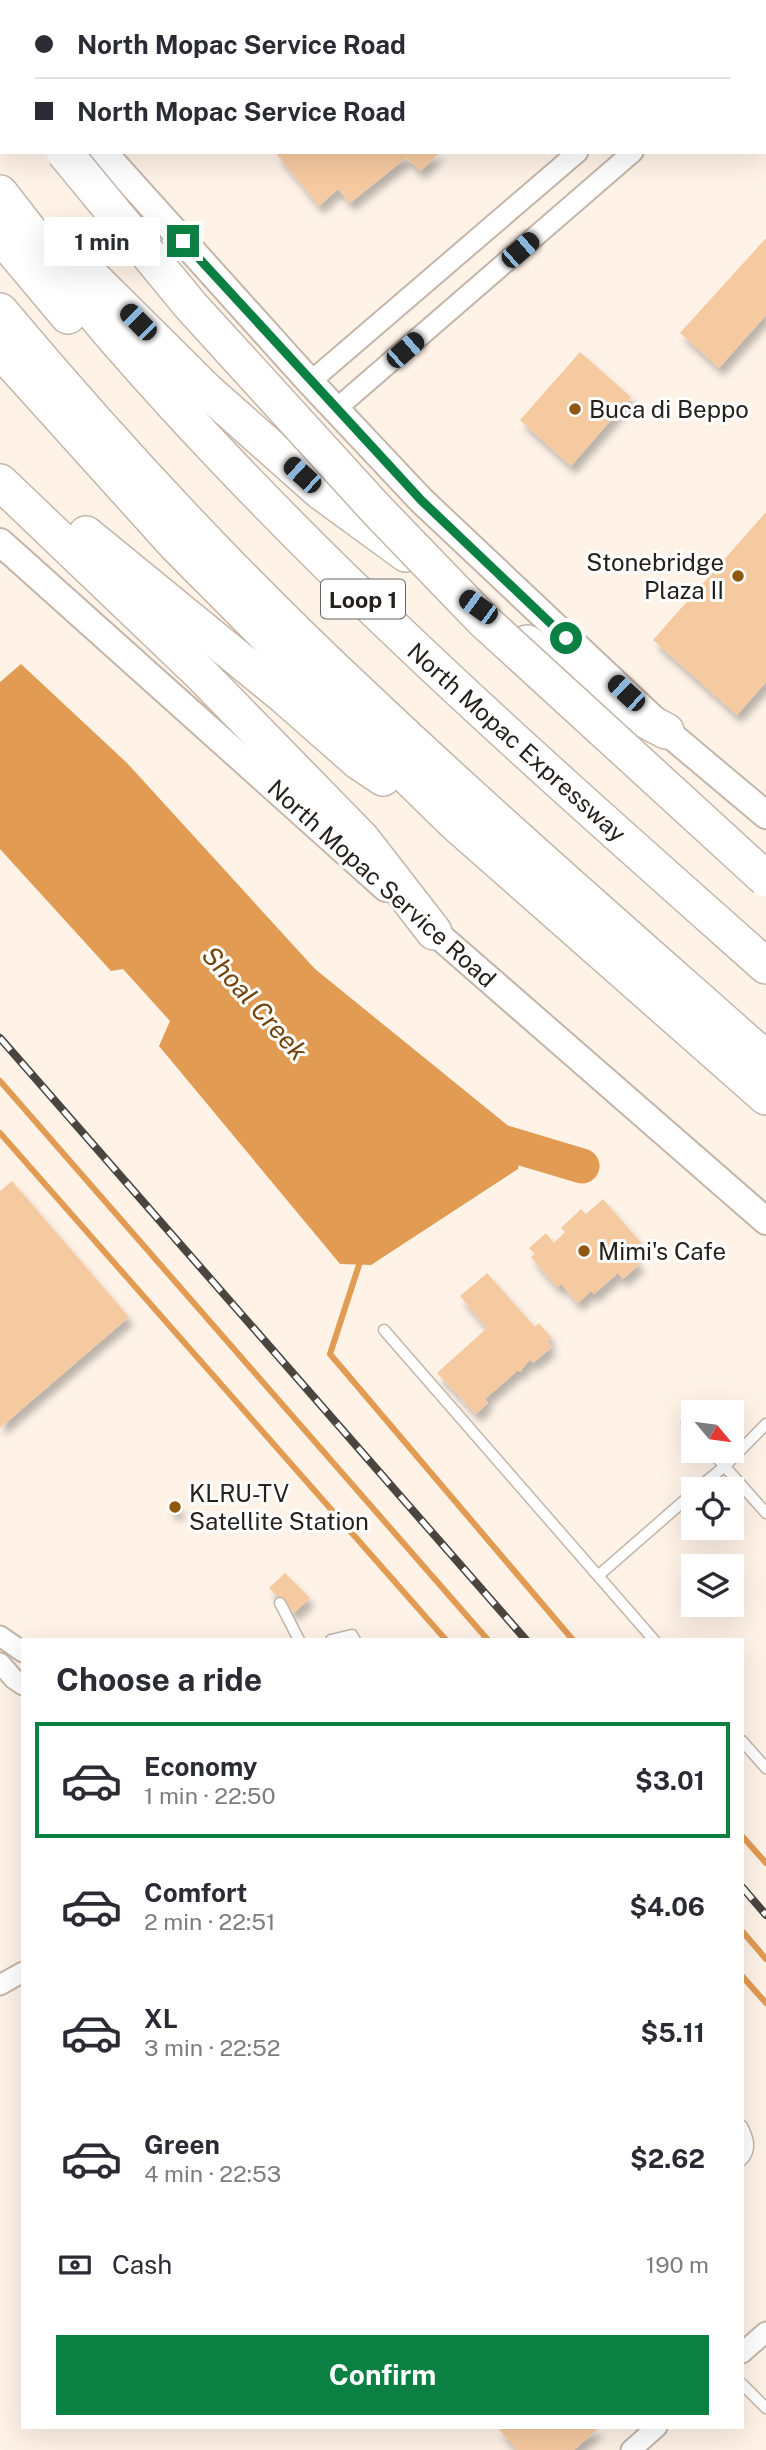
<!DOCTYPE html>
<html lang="en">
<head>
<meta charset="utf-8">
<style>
  :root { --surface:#fff; --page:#f7f7f7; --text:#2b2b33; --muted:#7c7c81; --line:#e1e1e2; --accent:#0b8043 }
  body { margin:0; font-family:"Public Sans",sans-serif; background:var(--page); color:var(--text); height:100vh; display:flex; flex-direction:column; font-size:26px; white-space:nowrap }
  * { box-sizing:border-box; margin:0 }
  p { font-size:23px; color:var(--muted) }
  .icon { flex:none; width:38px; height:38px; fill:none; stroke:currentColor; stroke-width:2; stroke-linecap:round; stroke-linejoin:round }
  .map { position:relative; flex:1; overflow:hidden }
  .drawer { position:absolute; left:21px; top:1638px; width:723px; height:791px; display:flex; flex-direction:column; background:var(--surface); border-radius:0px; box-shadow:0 7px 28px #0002 }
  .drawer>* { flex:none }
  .top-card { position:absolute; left:0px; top:0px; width:766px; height:154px; box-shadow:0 7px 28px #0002; display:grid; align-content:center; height:154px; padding:0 35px; background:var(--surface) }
  .needle { width:46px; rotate:119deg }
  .tools { position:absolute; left:681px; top:1400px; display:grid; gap:14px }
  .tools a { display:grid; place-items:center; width:63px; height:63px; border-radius:0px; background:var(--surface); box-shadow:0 7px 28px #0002; font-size:35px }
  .end { position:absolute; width:32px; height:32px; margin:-16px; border:9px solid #0b8043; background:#fff; box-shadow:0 0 0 4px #fff }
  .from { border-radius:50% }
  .bubble { position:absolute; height:49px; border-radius:0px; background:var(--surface); box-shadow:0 7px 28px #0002; font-size:23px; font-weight:700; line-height:49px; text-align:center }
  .car { position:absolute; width:21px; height:42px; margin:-21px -10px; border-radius:9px; box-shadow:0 0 5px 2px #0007; background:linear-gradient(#222 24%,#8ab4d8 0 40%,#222 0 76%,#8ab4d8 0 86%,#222 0) }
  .top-card b { display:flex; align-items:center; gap:24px; height:66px; font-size:26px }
  .top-card b+b { border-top:2px solid var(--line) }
  .top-card i { width:18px; height:18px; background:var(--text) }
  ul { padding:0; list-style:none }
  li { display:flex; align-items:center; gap:21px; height:116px; margin:0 14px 10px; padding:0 21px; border:4px solid transparent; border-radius:0px }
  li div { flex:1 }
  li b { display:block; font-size:26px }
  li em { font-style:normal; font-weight:700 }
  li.selected { border-color:var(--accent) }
  li>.icon { width:63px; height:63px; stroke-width:1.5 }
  h2 { padding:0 35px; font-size:32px; line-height:84px }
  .pay { display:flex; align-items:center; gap:18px; height:77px; padding:0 35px; font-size:26px }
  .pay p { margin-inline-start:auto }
  .action { display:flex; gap:14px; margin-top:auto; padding:14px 35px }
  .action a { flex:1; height:80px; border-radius:0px; background:var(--accent); color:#fff; font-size:28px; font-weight:700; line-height:80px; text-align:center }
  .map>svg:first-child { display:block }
</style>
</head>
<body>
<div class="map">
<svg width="766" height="2450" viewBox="0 0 766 2450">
  <defs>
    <filter id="shadow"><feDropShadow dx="4.5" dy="8" stdDeviation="3.5" flood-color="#0004"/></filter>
  </defs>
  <rect width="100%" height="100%" fill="#fff3e8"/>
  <path fill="#e19b52" d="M21,664L127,763L315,969L522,1137L518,1169L371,1265L340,1264L159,1046L170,1021L123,969L111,971L0,849V682Z"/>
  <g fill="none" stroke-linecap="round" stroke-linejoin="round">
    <g stroke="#e19b52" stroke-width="6">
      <path d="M0,1081L488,1640"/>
      <path d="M0,1133L446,1640"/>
      <path d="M358,1256L359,1265L330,1354L573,1640"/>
      <path d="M742,1836L766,1863"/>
      <path d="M742,1931L766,1959"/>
      <path d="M742,1976L766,2003"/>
    </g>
    <path stroke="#e19b52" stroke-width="35" d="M475,1134L582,1166"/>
  </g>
  <g fill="#f6caa1" filter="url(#shadow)">
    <path d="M275,152H440L421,171L406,158L350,203L338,189L319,206Z"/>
    <path d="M766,238V315L719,368L680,333Z"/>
    <path d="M580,352L631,397L571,466L520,420Z"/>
    <path d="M766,512V682L737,715L653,640Z"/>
    <path d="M12,1181L129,1317L0,1428V1191Z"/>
    <path d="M603,1199L643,1245L632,1254L640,1264L623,1279L618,1273L594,1294L591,1291L578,1303L561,1284L557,1287L531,1257L535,1254L529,1248L546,1233L554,1243L565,1232L561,1228L581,1209L586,1214Z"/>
    <path d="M487,1273L535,1327L539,1323L551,1337L547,1341L552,1347L533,1363L530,1359L520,1372L518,1370L485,1399L488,1403L476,1414L437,1373L487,1328L460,1296Z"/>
    <path d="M175,1500L181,1510L174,1514L168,1505Z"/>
    <path d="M285,1573L310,1598L294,1613L269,1588Z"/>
    <path d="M497,2427H600L574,2450H517Z"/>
  </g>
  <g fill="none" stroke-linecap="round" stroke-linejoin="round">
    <defs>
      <g id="lane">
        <path d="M384,1330L654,1640"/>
        <path d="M687,1423L693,1430"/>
        <path d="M711,1451L766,1513"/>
        <path d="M697,1489L725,1466L766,1424"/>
        <path d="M599,1575L693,1493"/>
        <path d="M280,1603L299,1640"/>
        <path d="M331,1640L352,1635L355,1640"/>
        <path d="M742,1741L766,1768"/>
        <path d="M742,2126C748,2138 752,2149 742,2160"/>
        <path d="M742,2384L766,2408"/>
      </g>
      <g id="street">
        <path d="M765,9L766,8"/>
        <path d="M765,45L766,44"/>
        <path d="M310,382L578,152"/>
        <path d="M336,409L633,152"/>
        <path d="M0,1636L23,1652"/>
        <path d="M0,1663L14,1679L23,1685"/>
        <path d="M0,1985L23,1972"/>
        <path d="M742,2353L766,2332"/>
        <path d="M631,2450L657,2427"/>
      </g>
      <g id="secondary">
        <path d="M4,0L5,2"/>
        <path d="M0,29L2,31"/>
        <path d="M103,152L310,382L421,500L666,731L766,815"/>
        <path d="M0,542L386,888"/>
        <path d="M422,921L766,1221"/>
      </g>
      <g id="highway">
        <path d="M0,69L2,71"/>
        <path d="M0,193C37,240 73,290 112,335C311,565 539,764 766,966"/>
        <path d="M0,235L68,316"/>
        <path d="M79,264L206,390L321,492L406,554"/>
        <path d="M0,311C114,447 236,578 366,699C496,822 632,940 766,1059"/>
        <path d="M0,350L176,545L371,741L454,822L766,1097"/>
        <path d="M0,482L201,674L362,839L434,932"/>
        <path d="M86,534L284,696L359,762L383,778"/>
        <path d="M527,643L590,691L666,731"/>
      </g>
    </defs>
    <use href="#lane" stroke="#c4b5a8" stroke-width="13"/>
    <use href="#street" stroke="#c4b5a8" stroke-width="23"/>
    <use href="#secondary" stroke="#c4b5a8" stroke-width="30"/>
    <use href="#highway" stroke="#c4b5a8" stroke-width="38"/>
    <use href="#lane" stroke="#fff" stroke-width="10"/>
    <use href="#street" stroke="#fff" stroke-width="19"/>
    <use href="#secondary" stroke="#fff" stroke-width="26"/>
    <use href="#highway" stroke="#fff" stroke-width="35"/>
    <defs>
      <g id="rail">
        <path d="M0,1038L526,1640"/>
        <path d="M742,1887L766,1915"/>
      </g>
    </defs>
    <use href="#rail" stroke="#4b453f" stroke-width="8"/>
    <use href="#rail" stroke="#fff" stroke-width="5" stroke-dasharray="16" stroke-linecap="butt"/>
    <defs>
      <path id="highway-bridge" d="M64,152L191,306L377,510L483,620L766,879"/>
    </defs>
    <use href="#highway-bridge" stroke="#c4b5a8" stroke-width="38" stroke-linecap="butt"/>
    <use href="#highway-bridge" stroke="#fff" stroke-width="35"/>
  </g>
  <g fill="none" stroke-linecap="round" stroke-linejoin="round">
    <path stroke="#0b8043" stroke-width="9" d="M183,241L421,500L566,638"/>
  </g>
  <g fill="#8f5710" stroke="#fff" stroke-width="2.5">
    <circle cx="575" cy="409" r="7"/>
    <circle cx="738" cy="576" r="7"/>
    <circle cx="584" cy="1251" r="7"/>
    <circle cx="175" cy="1507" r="7"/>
  </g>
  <g text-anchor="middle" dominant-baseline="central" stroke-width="6" stroke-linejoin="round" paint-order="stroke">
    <rect fill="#fff" stroke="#676460" stroke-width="2" x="321" y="579.5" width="84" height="39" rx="5"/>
    <g font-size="23" font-weight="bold" fill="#26211c">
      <text x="363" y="599">Loop 1</text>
    </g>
    <g font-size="24" fill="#26211c" stroke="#fff" text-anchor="start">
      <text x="589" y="409">Buca di Beppo</text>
      <text x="724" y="562" text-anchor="end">Stonebridge<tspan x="724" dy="28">Plaza II</tspan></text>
      <text x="598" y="1251">Mimi's Cafe</text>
      <text x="189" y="1493">KLRU-TV<tspan x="189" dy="28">Satellite Station</tspan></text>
    </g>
    <g font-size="24" fill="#26211c" stroke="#fff">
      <text transform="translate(517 742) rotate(42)">North Mopac Expressway</text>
      <text transform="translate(382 883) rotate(42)">North Mopac Service Road</text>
    </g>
    <g font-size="26" font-style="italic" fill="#73440b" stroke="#fff">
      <text transform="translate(255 1003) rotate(48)">Shoal Creek</text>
    </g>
  </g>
</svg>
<div class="tools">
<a><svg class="needle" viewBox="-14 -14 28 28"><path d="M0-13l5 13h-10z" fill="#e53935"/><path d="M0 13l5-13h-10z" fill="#7c7c81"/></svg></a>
<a><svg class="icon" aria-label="locate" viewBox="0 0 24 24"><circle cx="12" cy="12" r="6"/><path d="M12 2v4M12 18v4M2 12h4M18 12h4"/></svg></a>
<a><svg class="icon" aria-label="layers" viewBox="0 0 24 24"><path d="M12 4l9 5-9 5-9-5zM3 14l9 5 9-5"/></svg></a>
</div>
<i class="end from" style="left:566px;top:638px"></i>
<i class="end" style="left:183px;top:241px"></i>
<div class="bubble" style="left:44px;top:217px;width:116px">1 min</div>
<i class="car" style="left:520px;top:250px;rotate:49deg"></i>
<i class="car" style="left:138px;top:322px;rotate:315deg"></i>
<i class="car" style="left:405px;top:350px;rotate:49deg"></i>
<i class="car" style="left:302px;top:475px;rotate:312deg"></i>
<i class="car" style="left:478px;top:607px;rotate:306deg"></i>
<i class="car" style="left:626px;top:693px;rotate:313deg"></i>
<div class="top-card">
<b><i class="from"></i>North Mopac Service Road</b>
<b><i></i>North Mopac Service Road</b>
</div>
<section class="drawer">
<h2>Choose a ride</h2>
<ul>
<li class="selected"><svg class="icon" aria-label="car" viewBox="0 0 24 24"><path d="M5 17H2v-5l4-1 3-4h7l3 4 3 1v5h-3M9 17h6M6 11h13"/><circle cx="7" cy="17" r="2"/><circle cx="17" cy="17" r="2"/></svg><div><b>Economy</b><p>1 min · 22:50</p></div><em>$3.01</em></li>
<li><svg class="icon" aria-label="car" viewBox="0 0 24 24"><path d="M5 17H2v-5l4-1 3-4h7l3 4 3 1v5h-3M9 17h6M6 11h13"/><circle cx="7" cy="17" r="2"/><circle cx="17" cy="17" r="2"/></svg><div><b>Comfort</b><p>2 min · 22:51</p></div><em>$4.06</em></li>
<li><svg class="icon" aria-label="car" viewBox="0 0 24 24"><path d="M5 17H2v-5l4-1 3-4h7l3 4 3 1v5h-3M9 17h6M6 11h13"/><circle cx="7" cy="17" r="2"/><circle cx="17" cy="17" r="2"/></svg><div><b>XL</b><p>3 min · 22:52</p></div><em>$5.11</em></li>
<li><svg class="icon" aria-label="car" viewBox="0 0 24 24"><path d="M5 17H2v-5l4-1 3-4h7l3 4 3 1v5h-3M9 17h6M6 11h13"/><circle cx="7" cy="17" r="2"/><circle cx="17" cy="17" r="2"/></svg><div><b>Green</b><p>4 min · 22:53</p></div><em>$2.62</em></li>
</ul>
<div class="pay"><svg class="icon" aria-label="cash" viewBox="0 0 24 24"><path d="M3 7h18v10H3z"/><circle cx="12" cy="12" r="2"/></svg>Cash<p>190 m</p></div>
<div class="action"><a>Confirm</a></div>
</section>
</div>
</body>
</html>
